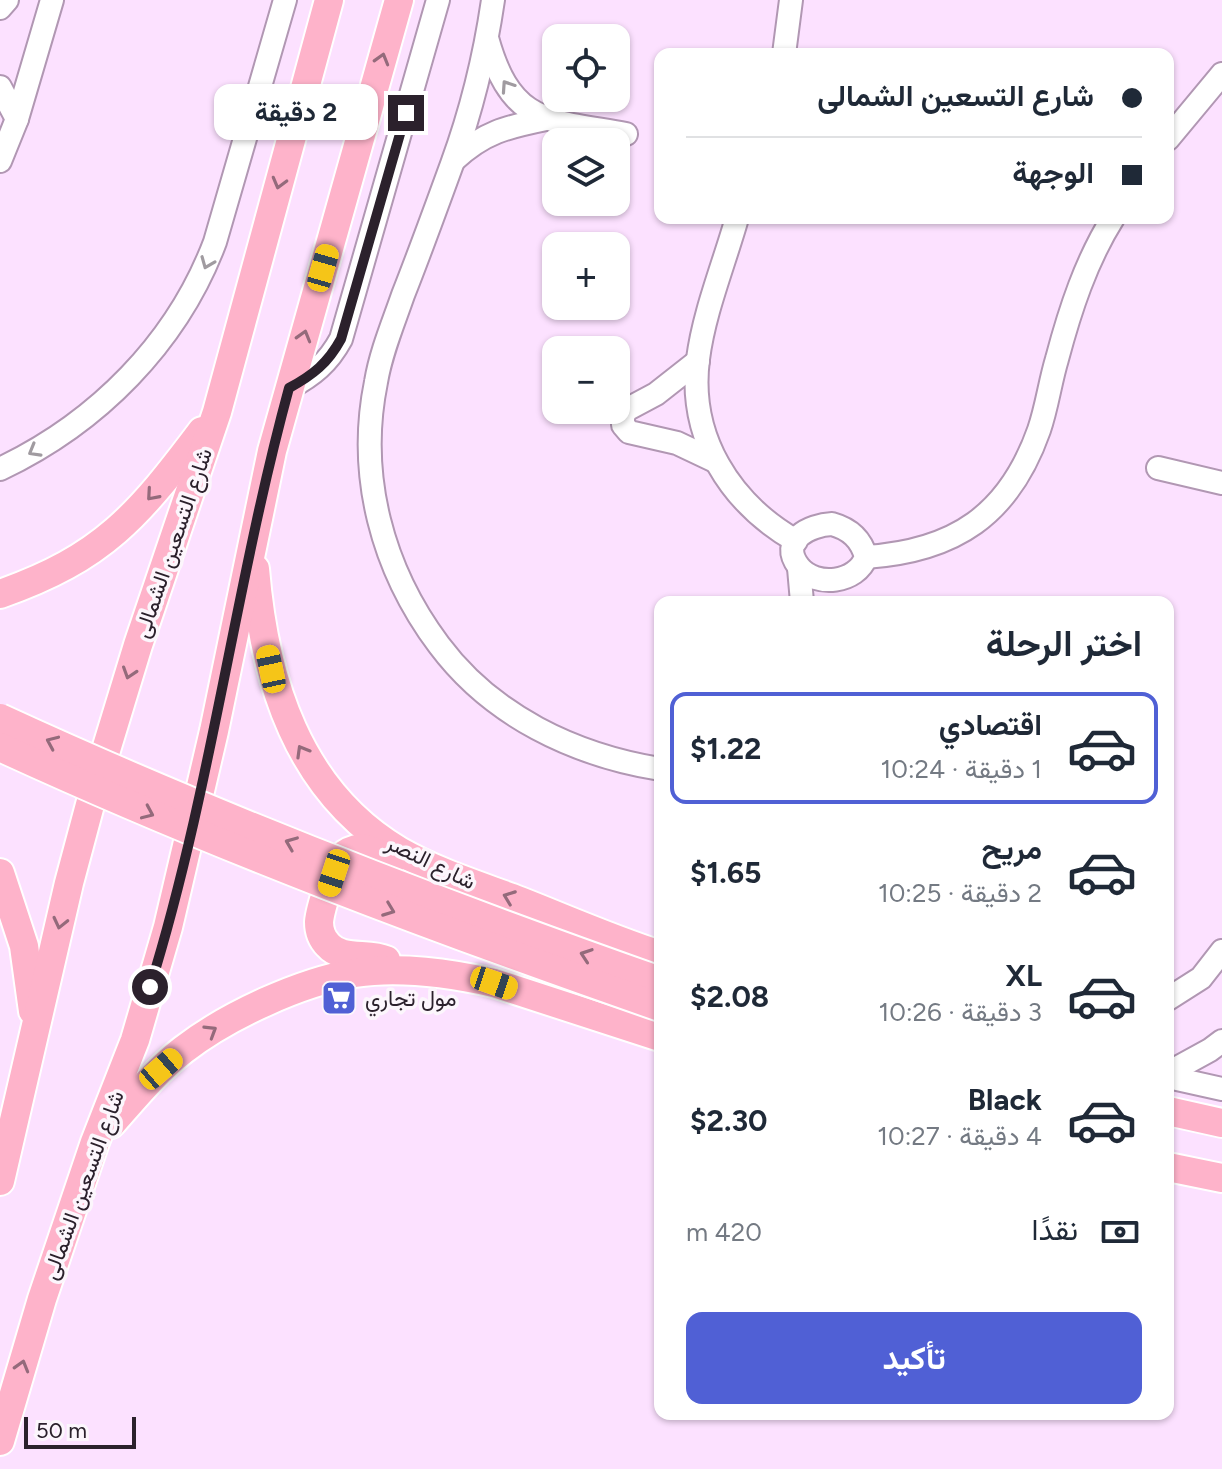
<!DOCTYPE html>
<html lang="ar">
<head>
<meta charset="utf-8">
<style>
  :root { --surface:#fff; --page:#f6f6f7; --text:#1f2937; --muted:#747a83; --line:#e0e1e3; --accent:#5060d5 }
  body { margin:0; font-family:Figtree,Vazirmatn,sans-serif; background:var(--page); color:var(--text); direction:rtl; height:100vh; display:flex; flex-direction:column; font-size:30px; white-space:nowrap }
  * { box-sizing:border-box; margin:0 }
  p { font-size:26px; color:var(--muted) }
  .icon { flex:none; width:44px; height:44px; fill:none; stroke:currentColor; stroke-width:2; stroke-linecap:round; stroke-linejoin:round }
  .map { position:relative; flex:1; overflow:hidden; direction:ltr }
  .drawer { position:absolute; left:654px; top:596px; width:520px; height:824px; display:flex; flex-direction:column; background:var(--surface); border-radius:16px; box-shadow:0 2px 6px #0004; direction:rtl }
  .drawer>* { flex:none }
  .top-card { position:absolute; left:654px; top:48px; width:520px; height:176px; border-radius:16px; box-shadow:0 2px 6px #0004; direction:rtl; display:grid; align-content:center; height:176px; padding:0 32px; background:var(--surface) }
  .tools { position:absolute; left:542px; top:24px; display:grid; gap:16px }
  .tools a { display:grid; place-items:center; width:88px; height:88px; border-radius:16px; background:var(--surface); box-shadow:0 2px 6px #0004; font-size:40px }
  .scale { position:absolute; left:24px; bottom:20px; width:112px; box-sizing:border-box; padding-left:8px; border:4px solid #2b212c; border-top:0; font-size:22px; line-height:28px; white-space:nowrap; color:#2b212c; -webkit-text-stroke:6px #fcf6fc; paint-order:stroke }
  .end { position:absolute; width:36px; height:36px; margin:-18px; border:10px solid #2b212c; background:#fff; box-shadow:0 0 0 4px #fff }
  .from { border-radius:50% }
  .bubble { position:absolute; height:56px; border-radius:16px; background:var(--surface); box-shadow:0 2px 6px #0004; font-size:26px; font-weight:700; line-height:56px; text-align:center; direction:rtl }
  .car { position:absolute; width:24px; height:48px; margin:-24px -12px; border-radius:10px; box-shadow:0 0 6px 2px #0007; background:linear-gradient(#f5c518 24%,#345 0 40%,#f5c518 0 76%,#345 0 86%,#f5c518 0) }
  .top-card b { display:flex; align-items:center; gap:28px; height:76px; font-size:30px }
  .top-card b+b { border-top:2px solid var(--line) }
  .top-card i { width:20px; height:20px; background:var(--text) }
  ul { padding:0; list-style:none }
  li { display:flex; align-items:center; gap:24px; height:112px; margin:0 16px 12px; padding:0 16px; border:4px solid transparent; border-radius:16px }
  li div { flex:1 }
  li b { display:block; font-size:30px }
  li em { font-style:normal; font-weight:700 }
  li.selected { border-color:var(--accent) }
  li>.icon { width:72px; height:72px; stroke-width:1.5 }
  h2 { padding:0 32px; font-size:36px; line-height:96px }
  .pay { display:flex; align-items:center; gap:20px; height:88px; padding:0 32px; font-size:30px }
  .pay p { margin-inline-start:auto }
  .cta { display:flex; gap:16px; margin-top:auto; padding:16px 32px }
  .cta a { flex:1; height:92px; border-radius:16px; background:var(--accent); color:#fff; font-size:32px; font-weight:700; line-height:92px; text-align:center }
  .map>svg:first-child { display:block }
</style>
</head>
<body>
<div class="map">
<svg width="1222" height="1469" viewBox="0 0 1222 1469">
  <rect width="100%" height="100%" fill="#fce1ff"/>
  <g fill="none" stroke-linecap="round" stroke-linejoin="round">
    <defs>
      <g id="minor">
        <path d="M493,0C485,55 471,112 452,164C436,208 420,252 403,295C393,324 381,352 376,382C357,475 382,569 439,645C492,716 574,755 660,769"/>
        <path d="M0,8L7,0"/>
        <path d="M487,38C511,125 548,120 626,134"/>
        <path d="M784,54L791,0"/>
        <path d="M0,87L17,119"/>
        <path d="M1168,139L1222,74"/>
        <path d="M454,160C484,132 507,127 546,119"/>
        <path d="M0,161L17,119L52,0"/>
        <path d="M737,218C724,264 704,312 698,359C688,437 730,503 796,541"/>
        <path d="M698,361L656,394L626,410L623,417V425L629,432L677,443L715,461"/>
        <path d="M289,388C313,375 328,363 341,339L438,0"/>
        <path d="M1158,468L1222,483"/>
        <path d="M0,469C97,423 177,343 215,242L285,0"/>
        <path d="M832,524C850,529 861,539 866,557C857,583 816,588 799,567C778,540 810,525 832,524Z"/>
        <path d="M866,557C955,551 1009,515 1039,430C1047,407 1050,382 1057,359C1070,310 1086,261 1113,218"/>
        <path d="M799,568L802,602"/>
        <path d="M1168,999L1201,978L1222,951"/>
        <path d="M1168,1073L1210,1050L1222,1041"/>
        <path d="M1168,1077L1222,1089"/>
      </g>
      <g id="major">
        <path d="M255,569C264,680 298,791 399,851C434,871 474,884 512,898C561,917 610,939 660,955"/>
        <path d="M0,594C103,558 138,516 202,431"/>
        <path d="M0,873L24,946L33,1011"/>
        <path d="M386,960C368,952 342,961 328,945C322,939 319,931 319,922C320,910 333,867 341,858C347,851 354,849 363,848L394,859"/>
        <path d="M1168,1111L1222,1123"/>
        <path d="M111,1124C134,1098 156,1071 183,1050C227,1016 300,982 355,973C401,966 449,973 494,983L660,1037"/>
        <path d="M1168,1167L1222,1178"/>
        <path d="M0,1181L69,883L95,786L138,645L217,412L329,0"/>
        <path d="M0,1441L42,1299L95,1142L135,1040L168,927L214,731L272,451L399,0"/>
      </g>
    </defs>
    <use href="#minor" stroke="#b197b3" stroke-width="26"/>
    <use href="#major" stroke="#fff" stroke-width="32"/>
    <use href="#minor" stroke="#fff" stroke-width="22"/>
    <use href="#major" stroke="#feb3ca" stroke-width="28"/>
    <defs>
      <g id="major-bridge">
        <path d="M0,718C215,817 436,902 660,981"/>
        <path d="M0,747C215,846 436,929 660,1007"/>
      </g>
    </defs>
    <use href="#major-bridge" stroke="#fff" stroke-width="32" stroke-linecap="butt"/>
    <use href="#major-bridge" stroke="#feb3ca" stroke-width="28"/>
  </g>
  <defs><path id="oneway-chevron" d="M-2-3.5L2.5 0L-2 3.5" fill="none" stroke-width="1.6" stroke-linecap="round" stroke-linejoin="round" transform="scale(2)"/></defs>
  <g stroke="#946a7b">
    <use href="#oneway-chevron" transform="translate(382 59) rotate(-74)"/>
    <use href="#oneway-chevron" transform="translate(279 183) rotate(105)"/>
    <use href="#oneway-chevron" transform="translate(304 336) rotate(-74)"/>
    <use href="#oneway-chevron" transform="translate(152 495) rotate(131)"/>
    <use href="#oneway-chevron" transform="translate(129 673) rotate(108)"/>
    <use href="#oneway-chevron" transform="translate(52 742) rotate(-156)"/>
    <use href="#oneway-chevron" transform="translate(302 751) rotate(-120)"/>
    <use href="#oneway-chevron" transform="translate(148 813) rotate(24)"/>
    <use href="#oneway-chevron" transform="translate(291 843) rotate(-158)"/>
    <use href="#oneway-chevron" transform="translate(509 897) rotate(-159)"/>
    <use href="#oneway-chevron" transform="translate(389 910) rotate(21)"/>
    <use href="#oneway-chevron" transform="translate(60 923) rotate(103)"/>
    <use href="#oneway-chevron" transform="translate(586 955) rotate(-161)"/>
    <use href="#oneway-chevron" transform="translate(211 1031) rotate(-32)"/>
    <use href="#oneway-chevron" transform="translate(22 1366) rotate(-74)"/>
  </g>
  <g stroke="#a09ba0">
    <use href="#oneway-chevron" transform="translate(507 86) rotate(-124)"/>
    <use href="#oneway-chevron" transform="translate(207 263) rotate(112)"/>
    <use href="#oneway-chevron" transform="translate(34 451) rotate(150)"/>
  </g>
  <g fill="none" stroke-linecap="round" stroke-linejoin="round">
    <path stroke="#2b212c" stroke-width="10" d="M150,987C211,791 235,586 289,388C313,375 328,363 341,339L406,113"/>
  </g>
  <defs>
    <symbol id="supermarket-square" viewBox="-11 -11 22 22"><rect x="-9" y="-9" width="18" height="18" rx="4" fill="#5060d5" stroke="#fcf6fc"/><path d="M-6-5.5h2.5l.6 2H6L4.5 2H-2.5L-4.4-4H-6ZM-1.5 3.2a1.3 1.3 0 1 0 .1 0ZM3 3.2a1.3 1.3 0 1 0 .1 0Z" fill="#fff"/></symbol>
  </defs>
  <g fill-rule="evenodd">
    <use href="#supermarket-square" x="319" y="978" width="40" height="40"/>
  </g>
  <g text-anchor="middle" dominant-baseline="central" stroke-width="7" stroke-linejoin="round" paint-order="stroke">
    <g font-size="22" fill="#2b212c" stroke="#fcf6fc">
      <text transform="translate(173 543) rotate(-71)">شارع التسعين الشمالى</text>
      <text transform="translate(431 862) rotate(26)">شارع النصر</text>
      <text transform="translate(83 1185) rotate(-70)">شارع التسعين الشمالى</text>
    </g>
    <g font-size="22" fill="#2b212c" stroke="#fcf6fc" text-anchor="start">
      <text x="365" y="998">مول تجاري</text>
    </g>
  </g>
</svg>
<div class="tools">
<a><svg class="icon" aria-label="locate" viewBox="0 0 24 24"><circle cx="12" cy="12" r="6"/><path d="M12 2v4M12 18v4M2 12h4M18 12h4"/></svg></a>
<a><svg class="icon" aria-label="layers" viewBox="0 0 24 24"><path d="M12 4l9 5-9 5-9-5zM3 14l9 5 9-5"/></svg></a>
<a>+</a>
<a>−</a>
</div>
<div class="scale">50 m</div>
<i class="end from" style="left:150px;top:987px"></i>
<i class="end" style="left:406px;top:113px"></i>
<div class="bubble" style="left:214px;top:84px;width:164px">2 دقيقة</div>
<i class="car" style="left:323px;top:268px;rotate:16deg"></i>
<i class="car" style="left:271px;top:669px;rotate:348deg"></i>
<i class="car" style="left:334px;top:873px;rotate:198deg"></i>
<i class="car" style="left:494px;top:983px;rotate:109deg"></i>
<i class="car" style="left:161px;top:1069px;rotate:49deg"></i>
<div class="top-card">
<b><i class="from"></i>شارع التسعين الشمالى</b>
<b><i></i>الوجهة</b>
</div>
<section class="drawer">
<h2>اختر الرحلة</h2>
<ul>
<li class="selected"><svg class="icon" aria-label="car" viewBox="0 0 24 24"><path d="M5 17H2v-5l4-1 3-4h7l3 4 3 1v5h-3M9 17h6M6 11h13"/><circle cx="7" cy="17" r="2"/><circle cx="17" cy="17" r="2"/></svg><div><b>اقتصادي</b><p>1 دقيقة · 10:24</p></div><em>$1.22</em></li>
<li><svg class="icon" aria-label="car" viewBox="0 0 24 24"><path d="M5 17H2v-5l4-1 3-4h7l3 4 3 1v5h-3M9 17h6M6 11h13"/><circle cx="7" cy="17" r="2"/><circle cx="17" cy="17" r="2"/></svg><div><b>مريح</b><p>2 دقيقة · 10:25</p></div><em>$1.65</em></li>
<li><svg class="icon" aria-label="car" viewBox="0 0 24 24"><path d="M5 17H2v-5l4-1 3-4h7l3 4 3 1v5h-3M9 17h6M6 11h13"/><circle cx="7" cy="17" r="2"/><circle cx="17" cy="17" r="2"/></svg><div><b>XL</b><p>3 دقيقة · 10:26</p></div><em>$2.08</em></li>
<li><svg class="icon" aria-label="car" viewBox="0 0 24 24"><path d="M5 17H2v-5l4-1 3-4h7l3 4 3 1v5h-3M9 17h6M6 11h13"/><circle cx="7" cy="17" r="2"/><circle cx="17" cy="17" r="2"/></svg><div><b>Black</b><p>4 دقيقة · 10:27</p></div><em>$2.30</em></li>
</ul>
<div class="pay"><svg class="icon" aria-label="cash" viewBox="0 0 24 24"><path d="M3 7h18v10H3z"/><circle cx="12" cy="12" r="2"/></svg>نقدًا<p>420 m</p></div>
<div class="cta"><a>تأكيد</a></div>
</section>
</div>
</body>
</html>
